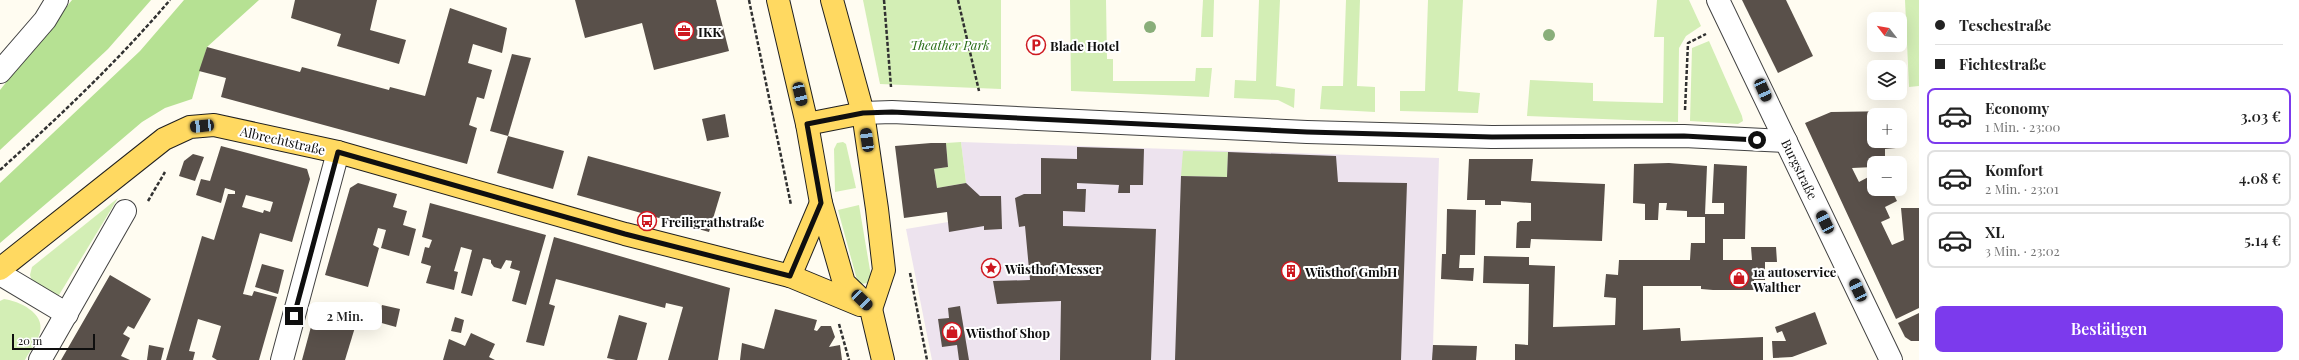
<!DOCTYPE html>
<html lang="de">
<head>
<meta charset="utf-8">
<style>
  :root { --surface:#fff; --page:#f6f6f6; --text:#222; --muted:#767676; --line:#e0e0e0; --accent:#7c3aed }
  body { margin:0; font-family:"Playfair Display",serif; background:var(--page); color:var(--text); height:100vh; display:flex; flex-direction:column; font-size:15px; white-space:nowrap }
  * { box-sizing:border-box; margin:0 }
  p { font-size:13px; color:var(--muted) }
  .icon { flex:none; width:22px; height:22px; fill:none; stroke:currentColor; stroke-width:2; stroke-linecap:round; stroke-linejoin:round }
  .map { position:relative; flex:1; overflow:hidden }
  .side { display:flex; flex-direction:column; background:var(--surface); width:380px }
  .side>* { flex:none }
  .top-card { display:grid; align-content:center; height:88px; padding:0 16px; background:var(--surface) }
  .needle { width:26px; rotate:301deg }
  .buttons { position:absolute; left:1867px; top:12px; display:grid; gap:8px }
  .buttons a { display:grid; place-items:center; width:40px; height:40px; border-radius:8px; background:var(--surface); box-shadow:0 4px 16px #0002; font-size:20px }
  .scale { position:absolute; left:12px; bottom:10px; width:83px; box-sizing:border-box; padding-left:4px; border:2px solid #0f0f0f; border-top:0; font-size:11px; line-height:14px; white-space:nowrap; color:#0f0f0f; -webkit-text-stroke:3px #fff; paint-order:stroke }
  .end { position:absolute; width:18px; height:18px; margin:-9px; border:5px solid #0f0f0f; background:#fff; box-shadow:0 0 0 2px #fff }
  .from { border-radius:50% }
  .bubble { position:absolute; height:28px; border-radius:8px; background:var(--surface); box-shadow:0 4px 16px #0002; font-size:13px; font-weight:600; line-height:28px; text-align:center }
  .car { position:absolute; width:12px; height:24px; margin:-12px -6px; border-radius:5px; box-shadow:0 0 3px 1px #0007; background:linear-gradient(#222 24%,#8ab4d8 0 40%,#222 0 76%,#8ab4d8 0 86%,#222 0) }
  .top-card b { display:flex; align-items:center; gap:14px; height:38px; font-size:15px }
  .top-card b+b { border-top:1px solid var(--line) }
  .top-card i { width:10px; height:10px; background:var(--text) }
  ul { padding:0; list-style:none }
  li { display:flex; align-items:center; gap:12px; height:56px; margin:0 8px 6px; padding:0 8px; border:2px solid var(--line); border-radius:8px }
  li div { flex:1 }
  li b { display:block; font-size:15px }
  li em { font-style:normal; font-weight:600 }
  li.selected { border-color:var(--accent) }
  li>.icon { width:36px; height:36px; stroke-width:1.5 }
  .action { display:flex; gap:8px; margin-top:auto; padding:8px 16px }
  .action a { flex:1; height:46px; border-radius:8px; background:var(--accent); color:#fff; font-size:16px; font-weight:600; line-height:46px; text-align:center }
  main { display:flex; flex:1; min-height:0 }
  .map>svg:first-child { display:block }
</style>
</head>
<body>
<main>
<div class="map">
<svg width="1919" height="360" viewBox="0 0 1919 360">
  <rect width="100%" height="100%" fill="#fffcf1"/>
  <path fill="#ede3ee" d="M961,142L1439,158L1433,345L1477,346L1476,360H932L906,229L948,222L945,187L966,183Z"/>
  <g fill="#d3eeb5">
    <path d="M863,0H1001V89L880,84Z"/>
    <path d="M1070,0H1106L1107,59H1113V81H1195L1196,68H1212L1209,97L1071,91Z"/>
    <path d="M1203,0H1214L1213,37H1201Z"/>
    <path d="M1259,0H1280L1276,86L1295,89L1294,108L1278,100L1234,98L1235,80L1256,81Z"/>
    <path d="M1346,0H1360L1357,86L1375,87V112L1320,109L1322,86H1343Z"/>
    <path d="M1428,0H1463L1458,91L1480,93L1478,113L1400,111V91H1425Z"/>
    <path d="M1657,0H1689L1701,26L1686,36L1679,48L1678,122L1527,116L1530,80L1593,83V101L1663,103L1664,37H1654Z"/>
    <path d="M1905,0H1919V86L1909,87Z"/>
    <path d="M1709,41L1742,116L1743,121L1738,124L1690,121L1692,48Z"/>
    <path d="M843,142L846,144L856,188L835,192L834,149L837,143Z"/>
    <path d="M961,142L966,183L937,188L934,169L948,167L946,143Z"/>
    <path d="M1183,151L1228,152L1227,177L1181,176Z"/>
    <path d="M118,198L59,295H55L32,281L30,275L32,267Z"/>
    <path d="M859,205L871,276L869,283L860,284L857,280L838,210Z"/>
    <path d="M4,299C19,301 45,313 40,332C38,341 29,352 25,360H0V301Z"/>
  </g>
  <g fill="#b6e193">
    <path d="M72,0H151L108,49L0,150V90Z"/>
    <path d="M184,0H259L207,47L192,99L165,108L142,122L0,243V183L140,51Z"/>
  </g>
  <g fill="#59504a" fill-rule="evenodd">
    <path d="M295,0H377L370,30L406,40L399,64L337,46L341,34L291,18Z"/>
    <path d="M575,0H716L729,51L654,70L642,23L585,38Z"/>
    <path d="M1742,0H1786L1813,56L1778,73Z"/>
    <path d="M450,8L507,28L502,53L473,44L468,63L492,70L484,99L477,97L469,125L477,128L467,164L221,97L226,78L199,71L207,47L300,72L302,67L389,90L390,87L425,96Z"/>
    <path d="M512,54L531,58L508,136L490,131Z"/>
    <path d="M1895,111V115H1874V141H1896V148L1885,149V163H1874V167L1852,168L1859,182L1874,174V189H1891L1897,201L1885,207L1890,218L1881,222L1892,245L1904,240L1901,208H1919V308L1896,319L1805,123L1831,112Z"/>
    <path d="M725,114L729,137L707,141L702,119Z"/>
    <path d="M508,136L564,151L553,189L497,173Z"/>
    <path d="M931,143H946L948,167L934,169L937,188L966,183L980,196H1001L1002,229L984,230V226L949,232L947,212L904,218L895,146Z"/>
    <path d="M221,146L307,169L310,179L292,242L260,233L243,294L252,296L254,291L277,297L259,360H217L212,357L221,326L198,319L189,351L195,352L193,360H166L202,236L214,240L228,194H235V191L225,188L221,203L196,195L201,179L210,181ZM246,195L273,202L270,212L264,210L263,213L242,207Z"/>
    <path d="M1077,147L1144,149L1143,185H1130V193H1118L1119,185L1077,183V189H1086L1085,212L1063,211V226L1156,229L1151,360H1060L1061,301L997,304L993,281L1030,280L1025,226L1019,227L1015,198L1024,194H1041V158L1077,159Z"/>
    <path d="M1228,152L1336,156L1338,182L1407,183L1401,360H1175L1181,176L1227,177Z"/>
    <path d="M193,154L204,157L195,181L179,176L184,161Z"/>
    <path d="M588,156L721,192L709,232L577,195Z"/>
    <path d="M1469,159H1533L1531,181L1605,184L1602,241L1531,239L1530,248H1516L1517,223L1520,221H1531V203L1501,201V205H1485V200H1467Z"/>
    <path d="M1669,163L1707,166L1705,214H1724V203H1712L1714,164L1747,166L1745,239H1723V260H1752L1751,247H1776L1777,262H1765V280H1754V290H1713L1701,289V286H1643V330L1680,328L1681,341L1763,337V360H1515V344L1528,345L1529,284L1483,283L1484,256L1529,257V265L1555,266L1553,327L1615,325L1616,298L1604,297L1606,274L1618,275L1619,260H1690L1691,243H1705V217H1687V211L1666,210L1667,203H1659L1658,220H1645V204L1633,203L1634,164Z"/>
    <path d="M358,183L397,194L393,207L407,211L403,225L416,229L409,256L381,248L386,230L378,228L373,245L379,248L368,287L325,275L350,188Z"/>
    <path d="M430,203L546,235L526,305L512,301L520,271L510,268L512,261L506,260L501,269L494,267L491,263V260L483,258L472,296L461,293L472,250L461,247L454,271L458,272L454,290L426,283L431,266L421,263L425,247L429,248L432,240L422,237Z"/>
    <path d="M1447,209L1476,210L1475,255H1460L1459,268H1474L1473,281L1441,279L1442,254H1446Z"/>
    <path d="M554,237L730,288L718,360H668L683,307L666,303L665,308L556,279L549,304L555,306L544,346L526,342Z"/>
    <path d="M262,264L284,270L278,294L255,287Z"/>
    <path d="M110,275L151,299L134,329L128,326L123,334L130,338L121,356L130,360H61Z"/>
    <path d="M382,305L400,309L396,327L378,322Z"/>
    <path d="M960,306L969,360H959L957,345L942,347L938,319L949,318L948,308Z"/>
    <path d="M775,309L817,320L814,330L817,331L821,326H831L835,337L829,347L840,345L842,360H740L742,343L764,349Z"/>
    <path d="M315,312L356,324L345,360H302Z"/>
    <path d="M1815,312L1827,344L1792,357L1773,358L1772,341H1786L1782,331L1777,333L1775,327Z"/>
    <path d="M1919,313V341H1911L1905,337L1898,323Z"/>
    <path d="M619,315L647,323L637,360H616L607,358Z"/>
    <path d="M455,317L464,320L461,333L451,331Z"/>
    <path d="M471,333L495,344L489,357L495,360H443L449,339L465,346Z"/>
    <path d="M149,345L164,348L161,360H147Z"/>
    <path d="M1433,345L1477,346L1476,360H1432Z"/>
  </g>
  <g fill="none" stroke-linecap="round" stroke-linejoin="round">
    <defs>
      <g id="street">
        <path d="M1718,0L1891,360"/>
        <path d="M0,72L45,20L57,0"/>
        <path d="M863,113L892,112L1307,132L1492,137L1684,136L1786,141"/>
        <path d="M0,274L67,314"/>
        <path d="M40,360L125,211"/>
        <path d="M282,360L338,152"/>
      </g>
      <g id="primary">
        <path d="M778,0L807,124L821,203L844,283L871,309L883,360"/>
        <path d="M832,0L863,113L877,209L884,270L871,309"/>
        <path d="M807,124L863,113"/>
        <path d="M0,269L164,139L190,127L214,125L338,152L625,234L790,276L821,203"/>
        <path d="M790,276L860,305"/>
      </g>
    </defs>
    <use href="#street" stroke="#424242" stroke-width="24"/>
    <use href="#primary" stroke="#202020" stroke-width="24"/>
    <g stroke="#313131" stroke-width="2.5" stroke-dasharray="4 2" stroke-linecap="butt">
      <path d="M749,0L791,205"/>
      <path d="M884,0L891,87"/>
      <path d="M958,0L979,91"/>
      <path d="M1685,110L1688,43L1706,34"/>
      <path d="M0,170C60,116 118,61 170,0"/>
      <path d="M148,201L165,172"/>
      <path d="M910,273L927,360"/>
      <path d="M839,324L849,360"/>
    </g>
    <use href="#street" stroke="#fff" stroke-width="22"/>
    <use href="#primary" stroke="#ffd961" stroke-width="22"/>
  </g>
  <g fill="#89ae7a">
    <circle cx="1150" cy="27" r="6"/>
    <circle cx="1549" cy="35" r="6"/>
  </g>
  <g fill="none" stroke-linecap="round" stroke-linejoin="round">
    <path stroke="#0f0f0f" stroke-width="5" d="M294,316L338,152L625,234L790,276L821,203L807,124L863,113L892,112L1307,132L1492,137L1684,136L1757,140"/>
  </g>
  <defs>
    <symbol id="office-ring" viewBox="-11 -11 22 22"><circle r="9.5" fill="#fff" stroke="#ce1820" stroke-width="1.5"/><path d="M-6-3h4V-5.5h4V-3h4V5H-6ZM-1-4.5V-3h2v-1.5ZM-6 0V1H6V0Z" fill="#ce1820"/></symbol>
    <symbol id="parking-ring" viewBox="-11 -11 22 22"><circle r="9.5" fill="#fff" stroke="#ce1820" stroke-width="1.5"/><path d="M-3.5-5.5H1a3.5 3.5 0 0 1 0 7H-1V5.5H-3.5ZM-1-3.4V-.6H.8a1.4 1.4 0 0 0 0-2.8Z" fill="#ce1820"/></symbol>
    <symbol id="bus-ring" viewBox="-11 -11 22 22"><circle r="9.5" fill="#fff" stroke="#ce1820" stroke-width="1.5"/><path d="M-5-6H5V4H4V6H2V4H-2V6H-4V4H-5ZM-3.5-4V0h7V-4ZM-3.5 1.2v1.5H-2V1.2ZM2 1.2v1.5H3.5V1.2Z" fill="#ce1820"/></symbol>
    <symbol id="sight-ring" viewBox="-11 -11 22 22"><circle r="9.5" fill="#fff" stroke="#ce1820" stroke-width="1.5"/><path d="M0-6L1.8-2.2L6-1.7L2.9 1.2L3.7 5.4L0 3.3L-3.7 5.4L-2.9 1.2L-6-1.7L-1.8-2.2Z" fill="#ce1820"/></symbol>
    <symbol id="building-ring" viewBox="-11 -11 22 22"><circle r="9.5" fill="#fff" stroke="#ce1820" stroke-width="1.5"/><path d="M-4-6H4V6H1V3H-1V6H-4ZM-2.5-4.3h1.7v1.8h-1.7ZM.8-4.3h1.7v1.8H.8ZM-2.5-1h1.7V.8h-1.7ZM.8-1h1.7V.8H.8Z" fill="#ce1820"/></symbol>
    <symbol id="shop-ring" viewBox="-11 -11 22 22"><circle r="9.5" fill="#fff" stroke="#ce1820" stroke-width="1.5"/><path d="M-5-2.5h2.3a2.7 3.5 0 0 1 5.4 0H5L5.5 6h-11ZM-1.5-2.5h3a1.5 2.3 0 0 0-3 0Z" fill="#ce1820"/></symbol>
  </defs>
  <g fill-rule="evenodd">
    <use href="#office-ring" x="673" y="20" width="22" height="22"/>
    <use href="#parking-ring" x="1025" y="34" width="22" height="22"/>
    <use href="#bus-ring" x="636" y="210" width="22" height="22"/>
    <use href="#sight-ring" x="980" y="257" width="22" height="22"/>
    <use href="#building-ring" x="1280" y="260" width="22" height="22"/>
    <use href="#shop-ring" x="1728" y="267" width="22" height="22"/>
    <use href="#shop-ring" x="941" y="321" width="22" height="22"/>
  </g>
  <g text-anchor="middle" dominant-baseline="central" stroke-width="4" stroke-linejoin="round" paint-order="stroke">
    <g font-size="13" font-weight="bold" fill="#0f0f0f" stroke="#fff" text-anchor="start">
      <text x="698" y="31">IKK</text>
      <text x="1050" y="45">Blade Hotel</text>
      <text x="661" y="221">Freiligrathstraße</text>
      <text x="1005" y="268">Wüsthof Messer</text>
      <text x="1305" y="271">Wüsthof GmbH</text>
      <text x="1753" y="271">1a autoservice<tspan x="1753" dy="15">Walther</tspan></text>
      <text x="966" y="332">Wüsthof Shop</text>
    </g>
    <g font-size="13" font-style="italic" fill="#296e18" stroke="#fff">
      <text x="950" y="44">Theather Park</text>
    </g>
    <g font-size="13" fill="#0f0f0f" stroke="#fff">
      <text transform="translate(283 140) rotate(13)">Albrechtstraße</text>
      <text transform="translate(1800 169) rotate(64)">Burgstraße</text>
    </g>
  </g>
</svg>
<div class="buttons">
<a><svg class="needle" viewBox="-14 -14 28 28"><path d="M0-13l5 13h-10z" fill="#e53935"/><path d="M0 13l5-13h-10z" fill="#767676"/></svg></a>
<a><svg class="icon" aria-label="layers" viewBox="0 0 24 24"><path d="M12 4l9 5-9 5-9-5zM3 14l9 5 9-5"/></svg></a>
<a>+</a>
<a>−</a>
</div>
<div class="scale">20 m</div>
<i class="end from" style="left:1757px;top:140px"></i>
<i class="end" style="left:294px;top:316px"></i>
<div class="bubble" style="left:308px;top:302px;width:74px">2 Min.</div>
<i class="car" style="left:1763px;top:90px;rotate:156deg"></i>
<i class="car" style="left:800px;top:94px;rotate:167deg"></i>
<i class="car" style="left:202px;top:126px;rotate:264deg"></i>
<i class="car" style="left:867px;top:140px;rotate:352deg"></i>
<i class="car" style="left:1825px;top:222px;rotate:334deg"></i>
<i class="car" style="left:1858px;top:290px;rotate:335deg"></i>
<i class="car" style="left:862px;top:300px;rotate:134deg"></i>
</div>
<section class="side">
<div class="top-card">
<b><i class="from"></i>Teschestraße</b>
<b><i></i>Fichtestraße</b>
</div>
<ul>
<li class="selected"><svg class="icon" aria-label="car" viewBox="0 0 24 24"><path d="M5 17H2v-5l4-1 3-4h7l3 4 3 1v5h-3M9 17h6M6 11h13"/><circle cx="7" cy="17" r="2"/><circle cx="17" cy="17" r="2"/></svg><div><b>Economy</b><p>1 Min. · 23:00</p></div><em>3.03 €</em></li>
<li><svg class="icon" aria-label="car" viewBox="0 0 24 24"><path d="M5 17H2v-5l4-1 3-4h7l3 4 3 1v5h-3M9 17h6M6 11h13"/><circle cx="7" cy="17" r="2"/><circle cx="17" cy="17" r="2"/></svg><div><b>Komfort</b><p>2 Min. · 23:01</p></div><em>4.08 €</em></li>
<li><svg class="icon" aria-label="car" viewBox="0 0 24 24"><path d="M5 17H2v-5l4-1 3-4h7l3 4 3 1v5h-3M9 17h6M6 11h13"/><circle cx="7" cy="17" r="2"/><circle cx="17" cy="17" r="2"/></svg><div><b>XL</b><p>3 Min. · 23:02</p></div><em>5.14 €</em></li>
</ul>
<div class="action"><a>Bestätigen</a></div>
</section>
</main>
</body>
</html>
